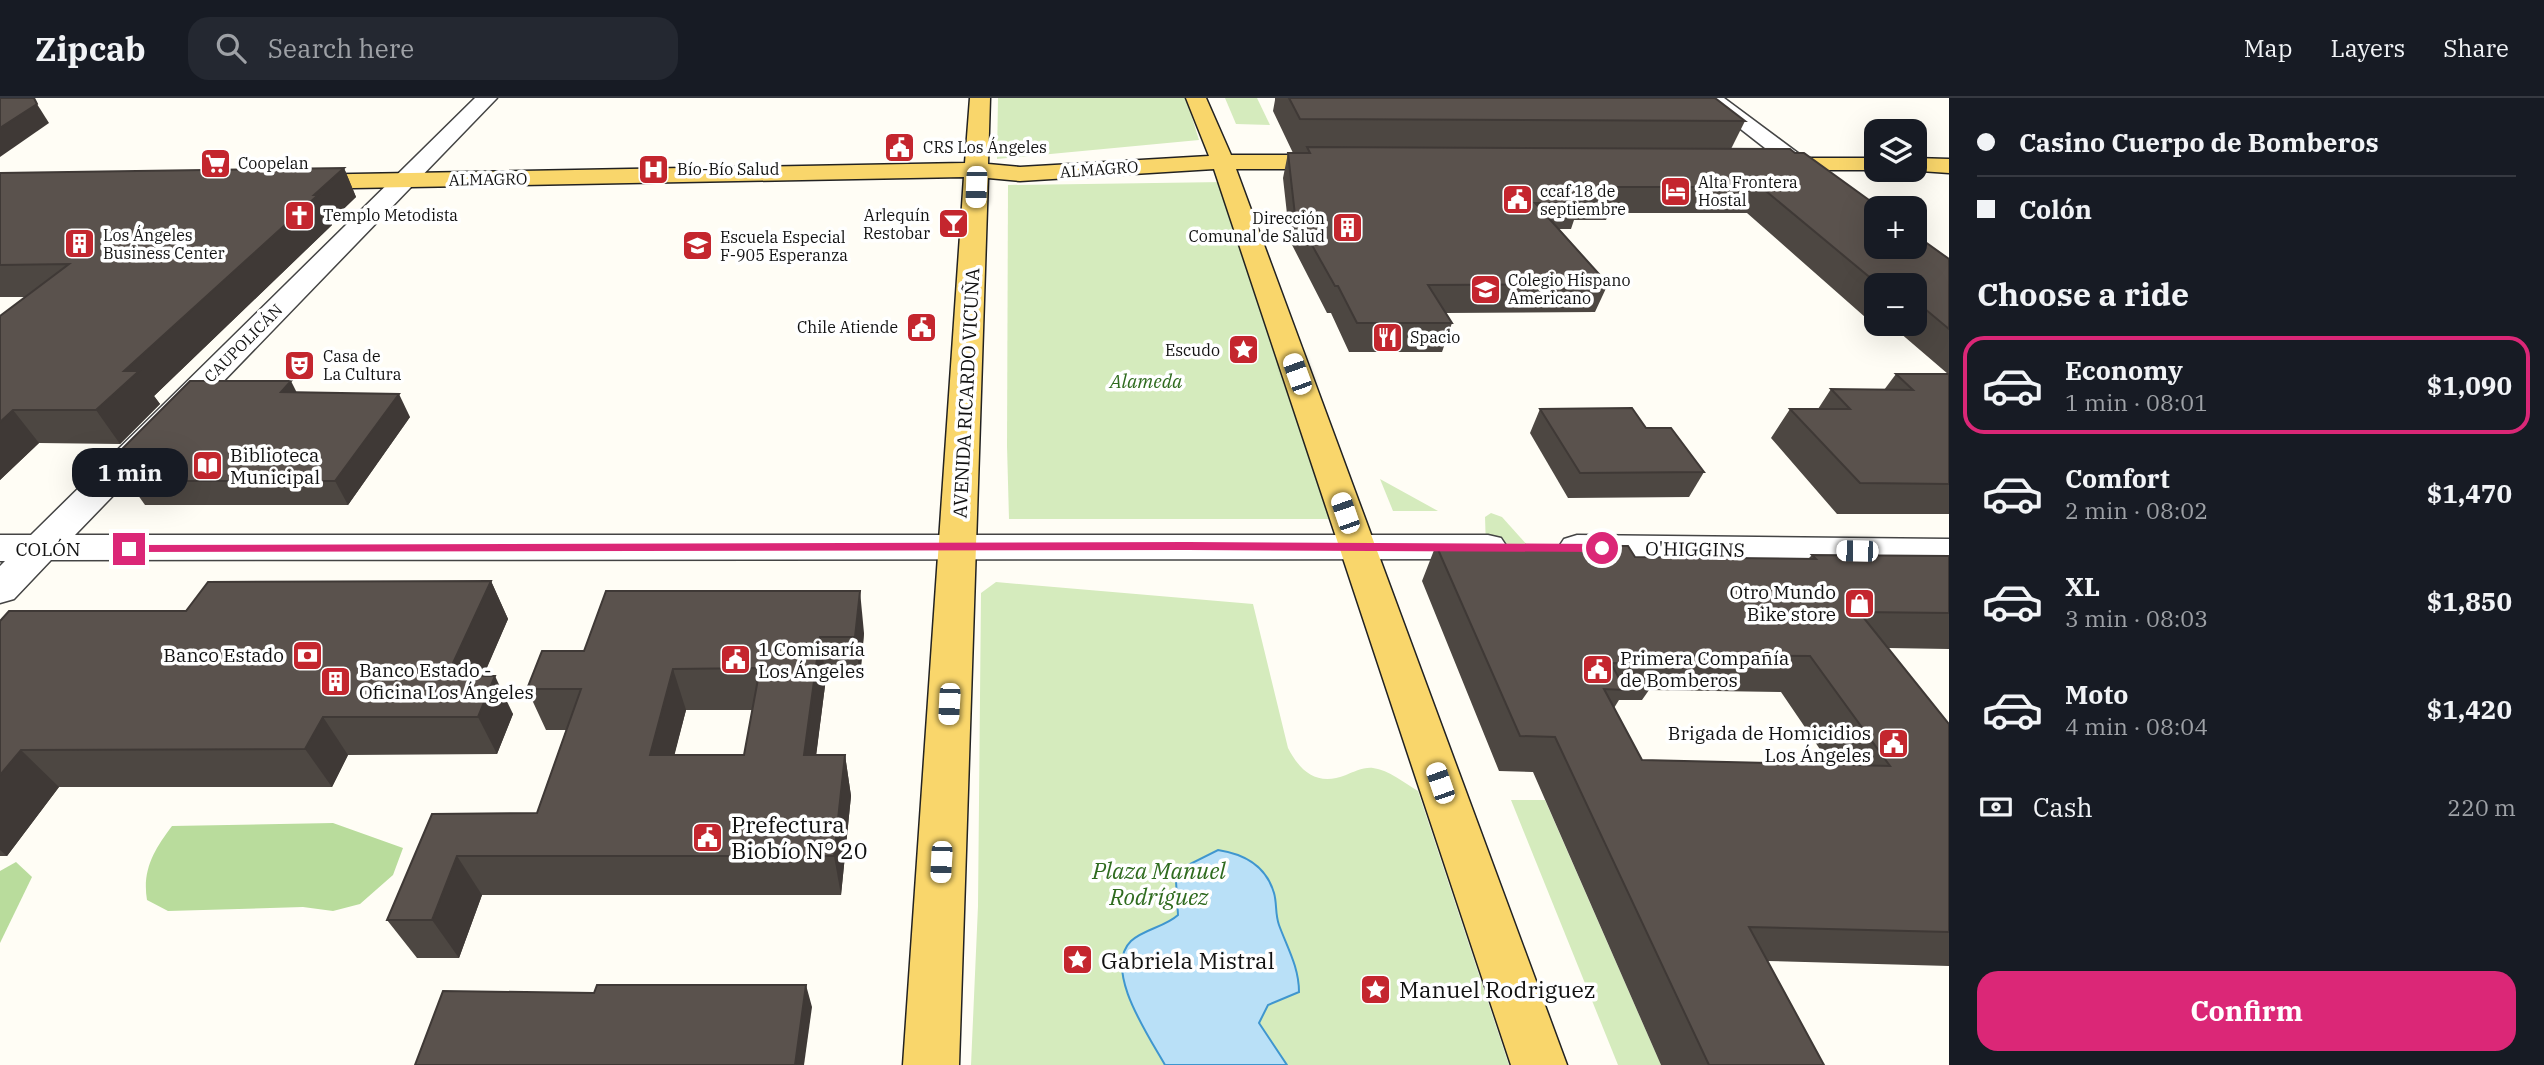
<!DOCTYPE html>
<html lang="en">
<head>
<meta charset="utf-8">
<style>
  :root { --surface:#171b24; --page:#242831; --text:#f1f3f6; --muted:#9ea1a6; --line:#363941; --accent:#db2777 }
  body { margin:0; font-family:"IBM Plex Serif",serif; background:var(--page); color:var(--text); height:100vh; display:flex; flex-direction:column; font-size:26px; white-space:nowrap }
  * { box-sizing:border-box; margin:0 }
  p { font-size:23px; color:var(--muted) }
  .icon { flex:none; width:38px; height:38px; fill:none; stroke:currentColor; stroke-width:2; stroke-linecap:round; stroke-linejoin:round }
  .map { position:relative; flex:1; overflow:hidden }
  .sheet { display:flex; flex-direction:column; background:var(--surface); width:595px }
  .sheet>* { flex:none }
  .hud { display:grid; align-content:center; height:154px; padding:0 28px; background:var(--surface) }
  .tools { position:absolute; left:1864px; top:21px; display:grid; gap:14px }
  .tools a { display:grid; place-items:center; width:63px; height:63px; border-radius:14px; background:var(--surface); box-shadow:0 7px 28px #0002; font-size:35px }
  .end { position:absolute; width:32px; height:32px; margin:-16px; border:9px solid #db2777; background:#fff; box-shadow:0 0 0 4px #fff }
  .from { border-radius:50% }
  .bubble { position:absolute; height:49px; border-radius:21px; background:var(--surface); box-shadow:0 7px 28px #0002; font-size:23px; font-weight:800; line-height:49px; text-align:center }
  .car { position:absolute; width:21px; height:42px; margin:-21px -10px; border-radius:9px; box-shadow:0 0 5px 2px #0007; background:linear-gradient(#fff 24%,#345 0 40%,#fff 0 76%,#345 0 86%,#fff 0) }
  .hud b { display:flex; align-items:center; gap:24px; height:66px; font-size:26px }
  .hud b+b { border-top:2px solid var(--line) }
  .hud i { width:18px; height:18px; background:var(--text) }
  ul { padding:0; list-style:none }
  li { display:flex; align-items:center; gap:21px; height:98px; margin:0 14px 10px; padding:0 14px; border:4px solid transparent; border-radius:21px }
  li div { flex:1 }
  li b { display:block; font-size:26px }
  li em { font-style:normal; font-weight:800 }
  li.selected { border-color:var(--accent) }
  li>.icon { width:63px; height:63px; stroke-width:1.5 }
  h2 { padding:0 28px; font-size:32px; line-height:84px }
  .pay { display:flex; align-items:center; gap:18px; height:77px; padding:0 28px; font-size:26px }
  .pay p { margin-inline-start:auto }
  .action { display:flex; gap:14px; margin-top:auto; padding:14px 28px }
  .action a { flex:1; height:80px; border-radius:21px; background:var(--accent); color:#fff; font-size:28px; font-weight:800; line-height:80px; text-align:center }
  header { display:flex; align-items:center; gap:42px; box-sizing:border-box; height:98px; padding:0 35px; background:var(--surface); border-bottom:2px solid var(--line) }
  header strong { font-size:33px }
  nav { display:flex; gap:38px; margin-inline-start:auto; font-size:24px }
  .search { width:490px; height:63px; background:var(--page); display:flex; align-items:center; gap:18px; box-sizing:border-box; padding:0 24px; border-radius:21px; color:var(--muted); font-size:26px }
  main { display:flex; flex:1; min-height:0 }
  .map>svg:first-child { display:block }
</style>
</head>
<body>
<header>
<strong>Zipcab</strong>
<div class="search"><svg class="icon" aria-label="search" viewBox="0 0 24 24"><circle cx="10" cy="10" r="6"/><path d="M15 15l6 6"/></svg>Search here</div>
<nav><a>Map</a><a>Layers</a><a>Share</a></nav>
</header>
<main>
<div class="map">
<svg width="1949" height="967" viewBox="0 0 1949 967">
  <rect width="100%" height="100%" fill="#fffdf5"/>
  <g fill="#d5ebbd">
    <path d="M998,0H1186L1199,42L997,61Z"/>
    <path d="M1225,0H1257L1270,27L1236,26Z"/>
    <path d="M1224,84L1341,421H1009L1007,348L1008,87Z"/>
    <path d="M1380,381L1438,413H1393Z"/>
    <path d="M1491,415L1502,419L1529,449H1486L1485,419Z"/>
    <path d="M996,484L1253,506L1288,650C1301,675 1318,688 1346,677C1354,674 1363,669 1373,670C1389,672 1404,685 1418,693L1509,967H971L978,808L981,495Z"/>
    <path d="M1511,702H1545L1661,967H1618Z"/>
  </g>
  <g fill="#b9dc9c">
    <path d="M333,725L403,750L393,777L360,806L333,813L303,809L168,813L147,802C142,772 154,752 172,728Z"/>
    <path d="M16,764L32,779L0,845V773Z"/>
  </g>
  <path fill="#b9e0f7" stroke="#3f96cf" stroke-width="2" d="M1218,752C1244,756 1266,767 1274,795C1277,805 1275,816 1279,827C1287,849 1299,869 1299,894L1268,907L1259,925L1287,967H1165C1150,940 1102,871 1131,843C1144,831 1165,829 1178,817L1176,783L1188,767Z"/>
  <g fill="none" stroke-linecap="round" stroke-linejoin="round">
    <defs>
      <g id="minor">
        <path d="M475,0H497L75,437H1488L1501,440L1507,449L1501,458L1488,461L51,462L14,501L0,505V468L5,463H0V437H31Z"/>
        <path d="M1701,0H1724L1876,113V132L1867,130Z"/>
        <path d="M1577,437L1949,441V467L1577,463L1564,459L1558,450L1564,441Z"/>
      </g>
      <g id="major">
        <path d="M970,0H990L988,66L1020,69L1209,58L1186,0H1206L1231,57H1338L1346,59L1349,64L1346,69L1338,71H1236L1567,967H1511L1214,71L1020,83L988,80L959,967H903L964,79L297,91L289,89L285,84L289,79L297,77L965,65Z"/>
        <path d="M1770,60H1876V72H1884H1762L1759,67L1762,62Z"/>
        <path d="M1914,60L1949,61V75L1906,72H1914Z"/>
      </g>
    </defs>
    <use href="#minor" stroke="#444" stroke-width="3"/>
    <use href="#major" stroke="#222" stroke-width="3"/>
    <use href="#minor" fill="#fff" fill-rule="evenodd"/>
    <use href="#major" fill="#f9d66b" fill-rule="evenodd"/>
  </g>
  <g fill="#4d4742" fill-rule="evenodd">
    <path d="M1275,0H1715L1745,23L1731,51L1949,161V416H1837L1771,340L1790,311H1818L1831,291L1884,292L1896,276H1948L1899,234H1882L1747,115H1609L1606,122H1574L1571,131H1559L1608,186L1595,214L1445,215L1452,225L1442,254H1349L1331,215H1327L1290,143L1283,80L1288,55H1293L1273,13L1275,2ZM1876,187H1914V226H1876Z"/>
    <path d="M344,70L356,99L330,124L332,127L154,298L160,306L120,346L39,345L0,382V218L25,199H0V75Z"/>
    <path d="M297,294L410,319L348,407H145L128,383Z"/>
    <path d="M1540,311L1646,330L1704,374L1689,399L1568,400L1530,335Z"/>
    <path d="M1436,447L1635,459L1808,461L1812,457L1949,458V551L1888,550L1949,626V868L1767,863L1824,967H1661L1533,674L1499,673L1422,483ZM1649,592L1781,594L1830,666L1642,662L1614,610L1619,602H1642Z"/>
    <path d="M491,483L508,521L483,578L513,616L497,656L348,657L332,689H59L7,758H0V523L186,513Z"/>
    <path d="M864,535L860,580H826L816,657H845L851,698L841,797H482L459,860H417L387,822L432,716L537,715L566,632H546L527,591L584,553ZM686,612H752L744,657H674Z"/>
  </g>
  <g fill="#3f3936">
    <path d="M37,6L49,25L0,59V30Z"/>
    <path d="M344,70L356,99L330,124L332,127L154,298L160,306L120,346L96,312L124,273Z"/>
    <path d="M291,283L303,307L281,294Z"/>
    <path d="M399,296L410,319L348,407L335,383Z"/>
    <path d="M13,312L39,345L0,382V324Z"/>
    <path d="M491,483L508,521L467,616L447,578Z"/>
    <path d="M860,493L864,535L860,580L855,539Z"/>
    <path d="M820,539L826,580L811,698L804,657Z"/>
    <path d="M673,571L686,612L664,698L650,657Z"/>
    <path d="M495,578L513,616L497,656L478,619Z"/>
    <path d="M323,619L348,657L332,689L305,651Z"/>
    <path d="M21,652L59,689L7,758L0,752V677Z"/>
    <path d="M845,657L851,698L841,797L834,758Z"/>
    <path d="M457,758L482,797L459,860L432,822Z"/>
    <path d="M806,887L812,909L804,967H795Z"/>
  </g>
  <g fill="#5a524d" stroke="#3f3936" stroke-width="2" fill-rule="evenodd">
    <path d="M0,0H34L37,6L0,30Z"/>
    <path d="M1289,0H1715L1745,23L1300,21Z"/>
    <path d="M1307,49L1790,51L1795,55H1804L1880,110H1876V149H1914V136L1949,161V231L1919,206H1914V187H1879L1761,89H1610L1617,96H1574L1581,105H1535L1608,186L1428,187L1452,225H1357L1338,188H1335L1295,117L1288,55H1310Z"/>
    <path d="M344,70L314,97H318L124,273H139L96,312H13L0,324V218L69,166L0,167V75Z"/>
    <path d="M1896,276H1949V386L1860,385L1790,311H1850L1831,291L1913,292Z"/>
    <path d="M190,283H291L281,294L399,296L335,383H128L119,354Z"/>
    <path d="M1632,310L1646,330H1671L1704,374L1580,375L1540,311Z"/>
    <path d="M1436,447L1628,448L1635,459L1816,461L1812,457L1949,458V515L1859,514L1949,626V834L1749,829L1824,967H1709L1555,639L1520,638ZM1660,557L1810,558L1890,668L1642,662L1604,591L1625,592L1611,565L1666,566Z"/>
    <path d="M491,483L447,578H495L478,619H323L305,651L21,652L0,677V523L9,513H186L208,484Z"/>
    <path d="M606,493H860L855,539H820L804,657H845L834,758H457L432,822H387L432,716L537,715L581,591H527L542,553H584ZM760,570L744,657H650L673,571Z"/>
    <path d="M597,887H806L795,967H415L443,893L594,895Z"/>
  </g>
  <path fill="#db2777" d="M1187,444L1602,446L1608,450L1602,454L1187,452L129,454L123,451L129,447Z"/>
  <defs>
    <symbol id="civic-square" viewBox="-11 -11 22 22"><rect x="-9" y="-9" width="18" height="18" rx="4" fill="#c4262e" stroke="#fff"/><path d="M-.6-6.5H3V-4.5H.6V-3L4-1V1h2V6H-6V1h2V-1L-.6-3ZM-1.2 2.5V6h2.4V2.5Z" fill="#fff"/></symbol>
    <symbol id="supermarket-square" viewBox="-11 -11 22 22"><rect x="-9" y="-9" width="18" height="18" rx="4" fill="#c4262e" stroke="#fff"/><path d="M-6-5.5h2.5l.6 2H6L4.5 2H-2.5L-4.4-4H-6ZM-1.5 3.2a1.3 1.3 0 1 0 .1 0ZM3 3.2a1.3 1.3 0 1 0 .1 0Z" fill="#fff"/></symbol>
    <symbol id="hospital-square" viewBox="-11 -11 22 22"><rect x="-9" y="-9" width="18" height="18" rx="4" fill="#c4262e" stroke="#fff"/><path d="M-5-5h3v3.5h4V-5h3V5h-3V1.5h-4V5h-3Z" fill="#fff"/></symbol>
    <symbol id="hotel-square" viewBox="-11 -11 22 22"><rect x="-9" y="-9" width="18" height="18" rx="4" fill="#c4262e" stroke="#fff"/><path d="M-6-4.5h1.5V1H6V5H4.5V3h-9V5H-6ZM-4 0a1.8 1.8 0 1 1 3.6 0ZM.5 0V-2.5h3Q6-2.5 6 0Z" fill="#fff"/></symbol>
    <symbol id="church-square" viewBox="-11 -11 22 22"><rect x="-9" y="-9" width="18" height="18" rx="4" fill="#c4262e" stroke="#fff"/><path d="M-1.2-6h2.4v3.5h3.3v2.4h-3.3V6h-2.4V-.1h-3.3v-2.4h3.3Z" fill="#fff"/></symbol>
    <symbol id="bar-square" viewBox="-11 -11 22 22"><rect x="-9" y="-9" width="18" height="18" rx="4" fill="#c4262e" stroke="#fff"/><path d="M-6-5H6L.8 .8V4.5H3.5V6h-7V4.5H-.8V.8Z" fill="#fff"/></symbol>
    <symbol id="building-square" viewBox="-11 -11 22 22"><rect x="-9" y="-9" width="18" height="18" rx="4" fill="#c4262e" stroke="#fff"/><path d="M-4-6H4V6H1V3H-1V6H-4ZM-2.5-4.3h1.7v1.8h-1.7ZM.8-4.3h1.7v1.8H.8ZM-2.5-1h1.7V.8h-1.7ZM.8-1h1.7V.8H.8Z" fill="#fff"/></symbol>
    <symbol id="school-square" viewBox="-11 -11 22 22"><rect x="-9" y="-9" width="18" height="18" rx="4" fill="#c4262e" stroke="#fff"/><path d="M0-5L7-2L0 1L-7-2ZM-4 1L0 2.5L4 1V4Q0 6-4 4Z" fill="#fff"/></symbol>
    <symbol id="restaurant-square" viewBox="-11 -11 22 22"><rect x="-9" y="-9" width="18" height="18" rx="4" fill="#c4262e" stroke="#fff"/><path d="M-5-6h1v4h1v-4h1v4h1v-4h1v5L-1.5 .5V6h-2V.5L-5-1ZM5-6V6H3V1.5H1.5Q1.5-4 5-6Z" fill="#fff"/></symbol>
    <symbol id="sight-square" viewBox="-11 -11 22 22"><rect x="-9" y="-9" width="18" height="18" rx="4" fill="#c4262e" stroke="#fff"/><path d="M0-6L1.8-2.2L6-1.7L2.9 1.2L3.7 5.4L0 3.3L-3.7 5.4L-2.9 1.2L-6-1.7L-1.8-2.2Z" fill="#fff"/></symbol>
    <symbol id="theatre-square" viewBox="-11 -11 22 22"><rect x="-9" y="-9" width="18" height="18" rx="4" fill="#c4262e" stroke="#fff"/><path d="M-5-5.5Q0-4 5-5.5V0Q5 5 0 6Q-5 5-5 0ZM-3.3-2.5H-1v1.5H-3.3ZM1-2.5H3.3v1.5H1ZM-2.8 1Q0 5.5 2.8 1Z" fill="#fff"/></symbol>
    <symbol id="library-square" viewBox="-11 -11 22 22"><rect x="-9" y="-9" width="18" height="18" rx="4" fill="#c4262e" stroke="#fff"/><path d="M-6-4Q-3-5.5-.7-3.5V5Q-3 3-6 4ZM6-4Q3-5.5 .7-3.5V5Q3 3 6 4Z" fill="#fff"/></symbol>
    <symbol id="shop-square" viewBox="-11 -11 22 22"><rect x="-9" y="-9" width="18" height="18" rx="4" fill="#c4262e" stroke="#fff"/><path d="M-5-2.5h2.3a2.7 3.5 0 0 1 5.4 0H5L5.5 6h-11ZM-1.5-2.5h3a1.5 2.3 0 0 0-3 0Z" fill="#fff"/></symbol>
    <symbol id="bank-square" viewBox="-11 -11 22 22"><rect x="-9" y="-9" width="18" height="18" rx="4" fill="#c4262e" stroke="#fff"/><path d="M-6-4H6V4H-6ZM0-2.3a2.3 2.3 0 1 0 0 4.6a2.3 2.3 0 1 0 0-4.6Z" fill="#fff"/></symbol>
  </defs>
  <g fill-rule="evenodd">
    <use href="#civic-square" x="882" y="32" width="35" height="35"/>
    <use href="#supermarket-square" x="198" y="48" width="35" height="35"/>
    <use href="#hospital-square" x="636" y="54" width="35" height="35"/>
    <use href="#hotel-square" x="1658" y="76" width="35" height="35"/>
    <use href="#civic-square" x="1500" y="84" width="35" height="35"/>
    <use href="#church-square" x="282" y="100" width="35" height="35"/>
    <use href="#bar-square" x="936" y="108" width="35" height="35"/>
    <use href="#building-square" x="1330" y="112" width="35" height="35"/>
    <use href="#building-square" x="62" y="128" width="35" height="35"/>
    <use href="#school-square" x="680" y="130" width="35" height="35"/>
    <use href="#school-square" x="1468" y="174" width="35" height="35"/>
    <use href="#civic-square" x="904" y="212" width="35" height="35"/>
    <use href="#restaurant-square" x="1370" y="222" width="35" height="35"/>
    <use href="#sight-square" x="1226" y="234" width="35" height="35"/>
    <use href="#theatre-square" x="282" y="250" width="35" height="35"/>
    <use href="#library-square" x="190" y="350" width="35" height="35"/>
    <use href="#shop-square" x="1842" y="488" width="35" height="35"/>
    <use href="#bank-square" x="290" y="540" width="35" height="35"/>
    <use href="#civic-square" x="718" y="544" width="35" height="35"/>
    <use href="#civic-square" x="1580" y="554" width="35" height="35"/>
    <use href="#building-square" x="318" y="566" width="35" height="35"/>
    <use href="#civic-square" x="1876" y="628" width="35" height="35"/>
    <use href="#civic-square" x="690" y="722" width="35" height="35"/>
    <use href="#sight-square" x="1060" y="844" width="35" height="35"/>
    <use href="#sight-square" x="1358" y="874" width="35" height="35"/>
  </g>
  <g text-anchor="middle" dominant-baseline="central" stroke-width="7" stroke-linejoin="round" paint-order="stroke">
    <g font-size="16" fill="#111" stroke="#fff" text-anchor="start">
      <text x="923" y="49">CRS Los Ángeles</text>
      <text x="238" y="65">Coopelan</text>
      <text x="677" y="71">Bío-Bío Salud</text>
      <text x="1698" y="84">Alta Frontera<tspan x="1698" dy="18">Hostal</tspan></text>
      <text x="1540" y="93">ccaf 18 de<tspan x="1540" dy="18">septiembre</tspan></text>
      <text x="323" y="117">Templo Metodista</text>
      <text x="930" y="117" text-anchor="end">Arlequín<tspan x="930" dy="18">Restobar</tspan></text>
      <text x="1325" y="120" text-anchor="end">Dirección<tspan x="1325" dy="18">Comunal de Salud</tspan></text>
      <text x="103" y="137">Los Ángeles<tspan x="103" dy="18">Business Center</tspan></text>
      <text x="720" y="139">Escuela Especial<tspan x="720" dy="18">F-905 Esperanza</tspan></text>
      <text x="1508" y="182">Colegio Hispano<tspan x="1508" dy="18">Americano</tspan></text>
      <text x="898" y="229" text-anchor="end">Chile Atiende</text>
      <text x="1410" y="239">Spacio</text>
      <text x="1220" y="252" text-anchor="end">Escudo</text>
      <text x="323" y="258">Casa de<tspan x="323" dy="18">La Cultura</tspan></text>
    </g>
    <g font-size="16" fill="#111" stroke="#fff">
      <text transform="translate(1099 71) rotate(-4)">ALMAGRO</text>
      <text transform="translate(488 81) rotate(-1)">ALMAGRO</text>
      <text transform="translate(243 245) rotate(-45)">CAUPOLICÁN</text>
    </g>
    <g font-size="19" font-style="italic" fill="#2f6b1f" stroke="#fff">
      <text x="1146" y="283">Alameda</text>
    </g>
    <g font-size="19" fill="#111" stroke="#fff">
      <text transform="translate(966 295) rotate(-87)">AVENIDA RICARDO VICUÑA</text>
      <text x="48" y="451">COLÓN</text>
      <text transform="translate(1695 451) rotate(1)">O'HIGGINS</text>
    </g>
    <g font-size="19" fill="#111" stroke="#fff" text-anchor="start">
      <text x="230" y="357">Biblioteca<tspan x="230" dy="22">Municipal</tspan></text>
      <text x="1836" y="494" text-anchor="end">Otro Mundo<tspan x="1836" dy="22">Bike store</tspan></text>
      <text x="758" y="551">1 Comisaría<tspan x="758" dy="22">Los Ángeles</tspan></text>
      <text x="284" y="557" text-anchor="end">Banco Estado</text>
      <text x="1620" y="560">Primera Compañía<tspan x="1620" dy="22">de Bomberos</tspan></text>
      <text x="359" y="572">Banco Estado -<tspan x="359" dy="22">Oficina Los Ángeles</tspan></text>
      <text x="1871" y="635" text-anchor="end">Brigada de Homicidios<tspan x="1871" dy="22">Los Ángeles</tspan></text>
    </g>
    <g font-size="23" fill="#111" stroke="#fff" text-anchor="start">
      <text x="731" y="726">Prefectura<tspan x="731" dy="26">Biobío N° 20</tspan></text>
      <text x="1101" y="862">Gabriela Mistral</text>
      <text x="1399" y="891">Manuel Rodriguez</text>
    </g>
    <g font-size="23" font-style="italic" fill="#2f6b1f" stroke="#fff">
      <text x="1159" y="772">Plaza Manuel<tspan x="1159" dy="26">Rodríguez</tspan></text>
    </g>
  </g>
</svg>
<div class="tools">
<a><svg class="icon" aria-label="layers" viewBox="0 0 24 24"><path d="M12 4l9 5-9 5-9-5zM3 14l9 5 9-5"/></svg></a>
<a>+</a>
<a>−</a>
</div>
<i class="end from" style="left:1602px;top:450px"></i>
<i class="end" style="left:129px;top:451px"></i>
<div class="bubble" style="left:72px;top:350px;width:116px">1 min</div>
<i class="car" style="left:976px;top:89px;rotate:182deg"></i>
<i class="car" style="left:1297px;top:276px;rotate:340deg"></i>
<i class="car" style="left:1345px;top:415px;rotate:341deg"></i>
<i class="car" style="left:1857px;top:453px;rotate:271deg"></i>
<i class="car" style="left:949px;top:606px;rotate:183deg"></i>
<i class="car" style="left:1440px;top:685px;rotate:341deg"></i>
<i class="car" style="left:941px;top:764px;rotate:183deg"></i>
</div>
<section class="sheet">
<div class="hud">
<b><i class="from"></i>Casino Cuerpo de Bomberos</b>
<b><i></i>Colón</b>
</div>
<h2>Choose a ride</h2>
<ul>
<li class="selected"><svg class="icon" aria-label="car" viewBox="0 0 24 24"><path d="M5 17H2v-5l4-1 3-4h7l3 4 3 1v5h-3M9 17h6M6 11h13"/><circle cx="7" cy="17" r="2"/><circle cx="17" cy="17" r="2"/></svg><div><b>Economy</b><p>1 min · 08:01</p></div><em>$1,090</em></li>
<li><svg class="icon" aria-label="car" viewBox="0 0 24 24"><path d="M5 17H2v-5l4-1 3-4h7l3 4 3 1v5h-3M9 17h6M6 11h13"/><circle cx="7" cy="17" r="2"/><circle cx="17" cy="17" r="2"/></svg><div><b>Comfort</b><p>2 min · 08:02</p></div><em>$1,470</em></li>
<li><svg class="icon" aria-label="car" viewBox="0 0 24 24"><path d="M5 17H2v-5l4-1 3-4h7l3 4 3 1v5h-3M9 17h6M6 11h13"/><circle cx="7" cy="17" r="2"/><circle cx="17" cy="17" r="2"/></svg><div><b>XL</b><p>3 min · 08:03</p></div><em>$1,850</em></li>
<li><svg class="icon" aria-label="car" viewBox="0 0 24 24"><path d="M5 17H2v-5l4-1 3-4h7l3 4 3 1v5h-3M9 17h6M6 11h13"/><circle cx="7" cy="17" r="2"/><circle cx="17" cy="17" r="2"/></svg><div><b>Moto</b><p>4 min · 08:04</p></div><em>$1,420</em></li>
</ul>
<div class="pay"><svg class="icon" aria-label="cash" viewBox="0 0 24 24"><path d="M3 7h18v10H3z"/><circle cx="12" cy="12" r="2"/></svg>Cash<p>220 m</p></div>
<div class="action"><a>Confirm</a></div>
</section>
</main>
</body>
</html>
